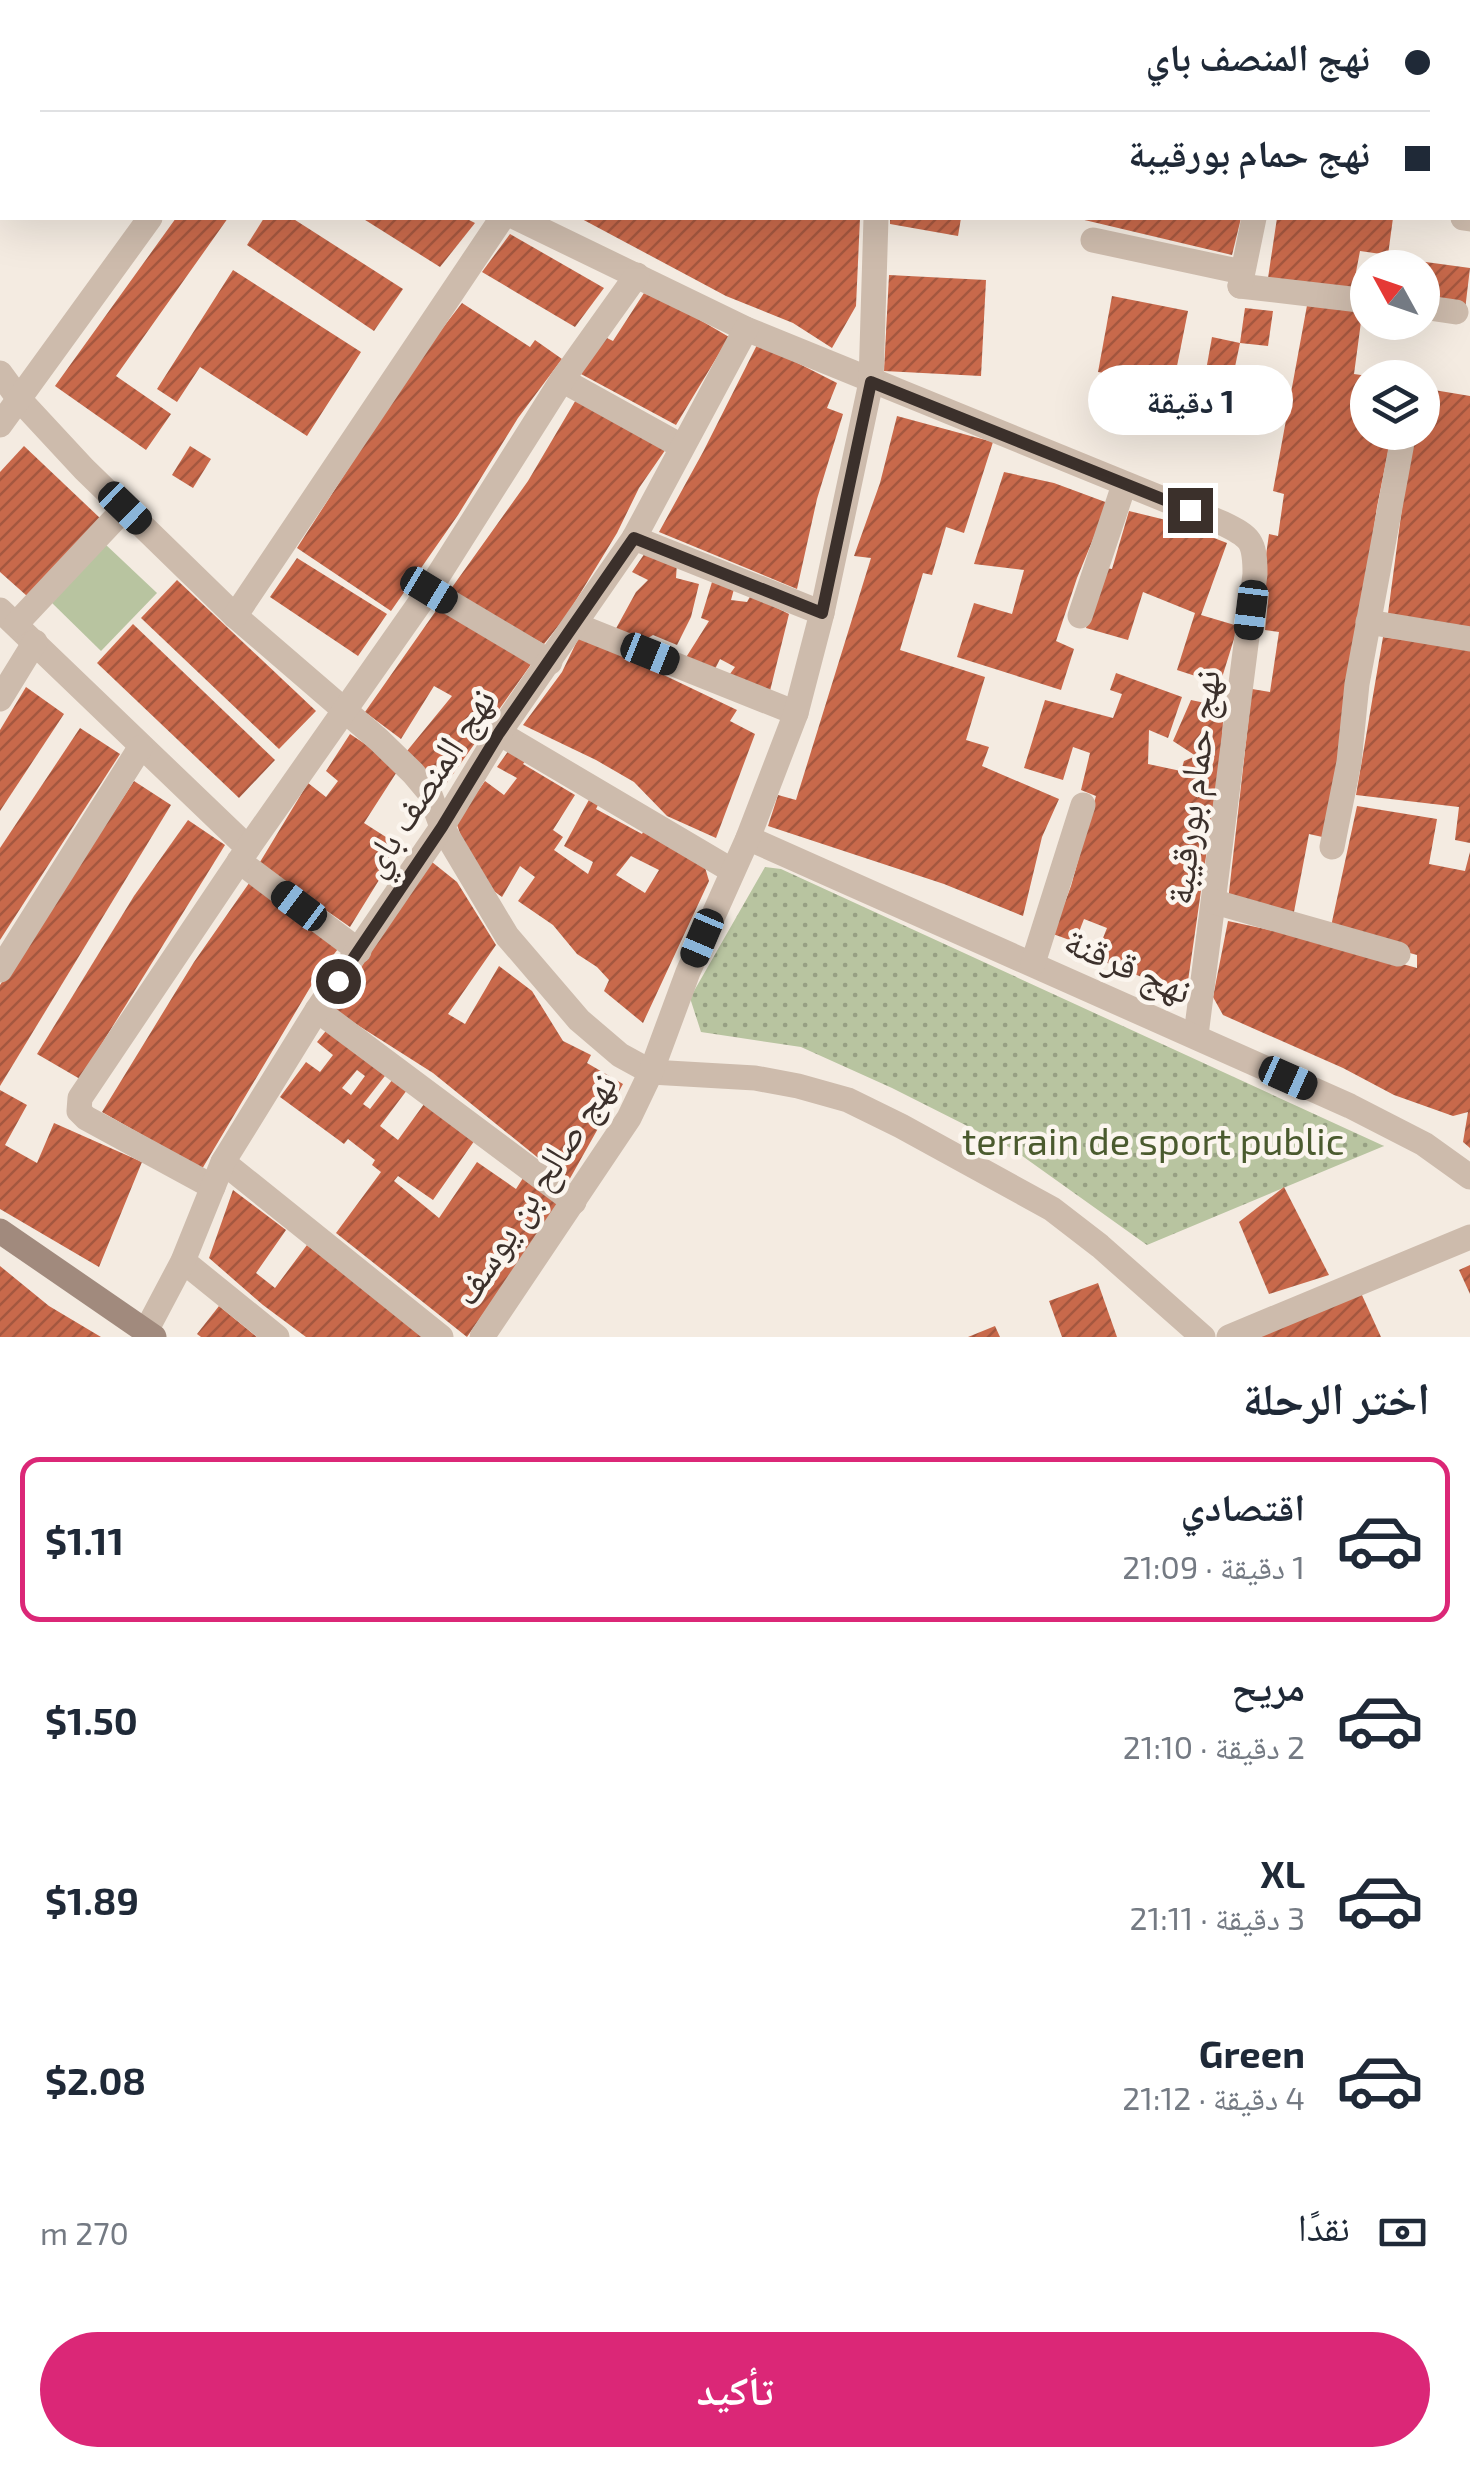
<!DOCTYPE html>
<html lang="ar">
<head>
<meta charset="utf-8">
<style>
  :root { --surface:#fff; --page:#f2f2f3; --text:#1f2937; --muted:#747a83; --line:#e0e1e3; --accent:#db2777 }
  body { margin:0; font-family:"Exo 2","Noto Naskh Arabic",sans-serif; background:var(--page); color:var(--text); direction:rtl; height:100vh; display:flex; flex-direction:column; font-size:38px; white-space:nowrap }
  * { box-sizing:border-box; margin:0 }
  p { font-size:32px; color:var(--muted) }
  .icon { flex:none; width:55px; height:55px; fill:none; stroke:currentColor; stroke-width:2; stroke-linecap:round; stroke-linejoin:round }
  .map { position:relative; height:1337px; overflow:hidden; direction:ltr }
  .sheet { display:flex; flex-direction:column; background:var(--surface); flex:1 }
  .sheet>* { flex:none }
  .guide { position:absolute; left:0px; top:0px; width:1470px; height:220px; box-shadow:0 10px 40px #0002; direction:rtl; display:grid; align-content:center; height:220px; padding:0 40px; background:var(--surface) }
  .needle { width:65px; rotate:310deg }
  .tools { position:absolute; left:1350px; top:250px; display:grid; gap:20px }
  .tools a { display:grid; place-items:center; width:90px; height:90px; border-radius:50%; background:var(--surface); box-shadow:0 10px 40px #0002; font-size:50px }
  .end { position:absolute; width:45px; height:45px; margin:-22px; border:12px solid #3b302b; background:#fff; box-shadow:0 0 0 5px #fff }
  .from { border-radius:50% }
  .bubble { position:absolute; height:70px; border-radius:35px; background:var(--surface); box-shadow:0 10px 40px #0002; font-size:32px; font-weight:700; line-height:70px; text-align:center; direction:rtl }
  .car { position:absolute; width:30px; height:60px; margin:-30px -15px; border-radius:12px; box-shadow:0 0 8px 2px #0007; background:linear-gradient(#222 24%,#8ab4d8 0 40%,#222 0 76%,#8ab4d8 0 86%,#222 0) }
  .guide b { display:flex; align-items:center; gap:35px; height:95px; font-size:38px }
  .guide b+b { border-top:2px solid var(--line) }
  .guide i { width:25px; height:25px; background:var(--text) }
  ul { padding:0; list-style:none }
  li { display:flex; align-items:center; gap:30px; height:165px; margin:0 20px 15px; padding:0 20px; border:5px solid transparent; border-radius:20px }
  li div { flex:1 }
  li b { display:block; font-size:38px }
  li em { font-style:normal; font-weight:700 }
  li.active { border-color:var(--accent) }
  li>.icon { width:90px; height:90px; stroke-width:1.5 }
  h2 { padding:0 40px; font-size:45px; line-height:120px }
  .pay { display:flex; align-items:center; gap:25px; height:110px; padding:0 40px; font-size:38px }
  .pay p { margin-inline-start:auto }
  .primary-button { display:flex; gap:20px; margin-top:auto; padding:20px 40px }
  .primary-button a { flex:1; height:115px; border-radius:60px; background:var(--accent); color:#fff; font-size:40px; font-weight:700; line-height:115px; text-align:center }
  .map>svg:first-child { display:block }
</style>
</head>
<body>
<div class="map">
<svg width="1470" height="1337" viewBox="0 0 1470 1337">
  <defs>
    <pattern id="park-dots" width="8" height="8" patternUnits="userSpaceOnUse" patternTransform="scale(2.5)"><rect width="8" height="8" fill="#b8c4a0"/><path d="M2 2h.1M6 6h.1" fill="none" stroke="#97a083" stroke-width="1.8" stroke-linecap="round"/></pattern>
    <pattern id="building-hatch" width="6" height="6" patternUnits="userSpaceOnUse" patternTransform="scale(2.5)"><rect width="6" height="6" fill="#c8694b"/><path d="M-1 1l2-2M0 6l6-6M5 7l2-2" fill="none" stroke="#a4573f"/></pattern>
  </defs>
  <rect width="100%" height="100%" fill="#f4ebe1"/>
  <path fill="#b8c4a0" d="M105,544L157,593L101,651L50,601Z"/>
  <path fill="url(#park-dots)" d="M765,867L781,869L1384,1146L1147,1245L1011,1148L892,1088L801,1047L701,1032L690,998Z"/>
  <g fill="url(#building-hatch)" fill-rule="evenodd">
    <path d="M176,218H228L116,376L171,414L146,450L55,386Z"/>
    <path d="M264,218H292L403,289L374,331L247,245Z"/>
    <path d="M362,218H465L475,223L440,267Z"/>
    <path d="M580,218H860L856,306L832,348L793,323L726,296Z"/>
    <path d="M890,218H961L958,236L890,224Z"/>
    <path d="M1076,218H1241L1232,255Z"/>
    <path d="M1277,218H1393L1388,255L1360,251L1353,288L1268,278Z"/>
    <path d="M510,234L604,288L575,327L482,272Z"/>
    <path d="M1411,260L1470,268L1465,310L1422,304V268H1410Z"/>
    <path d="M233,270L361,352L307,436L200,367L177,402L157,389Z"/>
    <path d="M889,275L986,280L981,376L884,371Z"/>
    <path d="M644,293L683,310L729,337L676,425L581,374L603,336L613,341Z"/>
    <path d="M1112,296L1188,311L1173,386L1098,372Z"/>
    <path d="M1308,300L1363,307L1354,374L1368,376V432H1392L1377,507L1327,838L1309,834L1293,917L1228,901L1252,689L1270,692L1279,632L1265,630L1269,592L1261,591L1269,534L1278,536L1284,494L1273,491Z"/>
    <path d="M462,303L530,347L535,340L562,359L518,418L458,515L391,611L297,548L421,356Z"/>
    <path d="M1245,308L1273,311L1268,346L1240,343Z"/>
    <path d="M1212,337L1240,343L1232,381L1205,376Z"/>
    <path d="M758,343L837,383L827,408L843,414L817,499L797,589L659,532L703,452Z"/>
    <path d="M1422,388L1470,396V627L1387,621L1410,448L1413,432H1422Z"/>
    <path d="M577,398L668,446L639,488L617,533L567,615L544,644L448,593L528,481Z"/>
    <path d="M897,416L993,442L964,533L946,527L932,575L923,573L900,650L985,677L966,740L989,747L982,766L1059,799L1042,837L1023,916L944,884L768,826L778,795L796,800L871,558L854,556L880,483Z"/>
    <path d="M24,446L101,519L27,596L0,572V472Z"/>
    <path d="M190,446L211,459L193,488L172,475Z"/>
    <path d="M1004,472L1054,483L1108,503L1077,578L1056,641L1074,649L1061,690L957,657L974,603L1012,614L1024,570L974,564Z"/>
    <path d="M1129,511L1170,521L1227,543L1201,615L1238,626L1220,684L1177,670L1195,613L1143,592L1128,640L1086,628L1106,568L1112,569Z"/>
    <path d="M645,553L677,563L676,578L699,584L691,617L677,645L653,635L636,645L613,634L636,592L648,580L632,572Z"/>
    <path d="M297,558L387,614L358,656L270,597Z"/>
    <path d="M177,580L316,711L279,749L141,618Z"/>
    <path d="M712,582L734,589L731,600L747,602L751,595L789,614L769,695L727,678L735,667L720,659L712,675L685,659L709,621L701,618Z"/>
    <path d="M440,605L532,663L441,791L407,751L452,696L434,686L401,739L365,712Z"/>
    <path d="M133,624L275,760L239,798L97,663Z"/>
    <path d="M580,635L737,710L730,721L755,734L716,838L667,816L634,782L596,760L523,725L562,672Z"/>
    <path d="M1383,637L1470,649V843L1455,840L1459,807L1356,795Z"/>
    <path d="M1116,673L1182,697L1168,738L1149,730L1148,764L1181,771L1184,761L1196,756L1173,741L1191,700L1224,707L1221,752L1186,995L1095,958L1107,928L1084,919L1075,942L1053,934L1071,886L1096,796L1081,790L1090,753L1073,747L1063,780L1024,768L1045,700L1113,718L1122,694L1110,690Z"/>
    <path d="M26,687L64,714L0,811V730Z"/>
    <path d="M80,728L120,754L0,940V848Z"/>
    <path d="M350,734L400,767L364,823L400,846L350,927L294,888L257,867L308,783L326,797L338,781L326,771Z"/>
    <path d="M509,750L527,759L523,764L575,795L553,830L563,837L554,850L588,874L593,862L564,846L591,796L600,801L596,809L642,834L645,828L704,864L709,881L643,1023L604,991L609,980L597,967L577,954L553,925L518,901L535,877L520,866L502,897L476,878L456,822L485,781L504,795L517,778L497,767ZM631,856L659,870L645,893L616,875Z"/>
    <path d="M134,781L171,805L0,1086V985Z"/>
    <path d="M1357,806L1437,819L1429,864L1465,871L1470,852V1148L1463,1142L1468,1112L1453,1116L1394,1095L1343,1068L1223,1015L1213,997L1228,921L1312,939L1417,968V955L1330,931Z"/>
    <path d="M188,820L225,845L80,1079L37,1054L134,896Z"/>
    <path d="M432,862L457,882L496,945L448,1014L465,1024L499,966L532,991L563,1041L591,1055L587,1063L623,1084L568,1182L433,1073L334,1010L395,913Z"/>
    <path d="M254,876L341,945L317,976L202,1169L102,1112L194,962Z"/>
    <path d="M329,1027L388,1072L363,1104L370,1109L396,1075L410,1086L380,1126L398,1140L427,1100L477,1137L433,1200L398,1176L394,1181L439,1218L477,1162L516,1189L523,1178L560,1204L467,1337L336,1233L381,1172L372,1165L375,1160L348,1139L344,1144L280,1097L306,1062L320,1072L333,1055L317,1042ZM357,1070L365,1076L351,1095L342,1088Z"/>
    <path d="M0,1090L27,1105L5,1145L37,1163L54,1123L142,1162L99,1267L0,1209Z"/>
    <path d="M1284,1187L1329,1275L1269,1294L1239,1222Z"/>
    <path d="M233,1190L286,1230L256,1273L275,1288L307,1245L428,1337H306L263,1305L209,1258Z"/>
    <path d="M1470,1265V1294L1459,1270Z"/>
    <path d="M0,1266L49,1306L101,1337H0Z"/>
    <path d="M1098,1283L1117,1337H1062L1049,1301Z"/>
    <path d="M1361,1293L1381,1337H1257Z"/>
    <path d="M219,1306L257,1337H201L197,1334Z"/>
    <path d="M995,1326L1000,1337H968Z"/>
  </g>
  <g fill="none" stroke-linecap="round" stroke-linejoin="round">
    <g stroke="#cdbbac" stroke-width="25">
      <path d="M132,0L136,2"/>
      <path d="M471,0L475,2"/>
      <path d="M1384,0L1398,2"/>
      <path d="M652,2V0"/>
      <path d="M895,2L896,0"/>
      <path d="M1304,2V0"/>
      <path d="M1468,15H1470"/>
      <path d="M1468,88H1470"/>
      <path d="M517,218L746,329L1222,523C1251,537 1255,541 1255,574L1196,1035"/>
      <path d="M1463,218L1470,219"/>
      <path d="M1093,240L1242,272"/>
      <path d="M1240,286L1368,301"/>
      <path d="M1240,286L1254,218"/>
      <path d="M1422,307L1456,312"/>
      <path d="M0,373L19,399L84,469L235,616L379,740L413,773L429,792L442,827L507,936L579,1020L620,1055L651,1072L755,1078L798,1086L848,1100L901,1126L1052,1209L1100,1246L1203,1337"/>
      <path d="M562,380L681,446"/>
      <path d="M0,425L150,218"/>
      <path d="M634,538L822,613"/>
      <path d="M429,590L550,662"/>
      <path d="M0,610L248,848"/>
      <path d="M235,616L502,218"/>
      <path d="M1080,616L1124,485"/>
      <path d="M1368,622L1470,639"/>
      <path d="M16,624L125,508"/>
      <path d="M576,625L796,713"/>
      <path d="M0,699L35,642"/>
      <path d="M499,733L731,870"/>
      <path d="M748,838L1350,1106L1424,1144L1470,1177"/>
      <path d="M1332,847L1349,762L1357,684L1404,432"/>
      <path d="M239,861L359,951"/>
      <path d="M1215,902L1398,954"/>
      <path d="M1033,963L1083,805"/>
      <path d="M0,970L140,748"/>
      <path d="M317,1010L574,1202"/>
      <path d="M223,1162L441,1337"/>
      <path d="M213,1187L86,1118L79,1111L80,1098L248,848L429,590L562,380L637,275"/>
      <path d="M183,1261L277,1337"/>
      <path d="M146,1331L183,1261L223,1162L317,1010L442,827L499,733L634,538L746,329"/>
      <path d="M482,1337L629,1118L651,1072L688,972L748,838L796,713L822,613L871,382L876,218"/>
      <path d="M1229,1337L1470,1237"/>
    </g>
    <path stroke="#a18a7d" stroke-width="25" d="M0,1231L154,1337"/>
  </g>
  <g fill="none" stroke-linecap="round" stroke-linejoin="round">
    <path stroke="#3b302b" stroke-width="12" d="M338,981L442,827L499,733L634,538L822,613L871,382L1190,510"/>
  </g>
  <g text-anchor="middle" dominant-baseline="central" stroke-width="9" stroke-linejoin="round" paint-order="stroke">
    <g font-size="38" fill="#3b302b" stroke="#fbf5ee">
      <text transform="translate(426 781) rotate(-57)">نهج المنصف باي</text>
      <text transform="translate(1191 787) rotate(-83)">نهج حمام بورقيبة</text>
      <text transform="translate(1129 964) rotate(24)">نهج قرقنة</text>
      <text transform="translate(533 1188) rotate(-57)">نهج صالح بن يوسف</text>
    </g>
    <g font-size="38" fill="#4a5a2e" stroke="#fbf5ee">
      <text x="1153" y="1140">terrain de sport public</text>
    </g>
  </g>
</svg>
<div class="tools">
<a><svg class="needle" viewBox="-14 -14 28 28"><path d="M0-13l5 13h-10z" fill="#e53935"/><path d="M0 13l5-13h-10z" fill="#747a83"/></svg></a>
<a><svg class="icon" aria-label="layers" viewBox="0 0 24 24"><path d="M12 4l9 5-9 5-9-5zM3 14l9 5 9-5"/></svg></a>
</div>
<i class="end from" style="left:338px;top:981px"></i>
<i class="end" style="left:1190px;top:510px"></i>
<div class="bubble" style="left:1088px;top:365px;width:205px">1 دقيقة</div>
<i class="car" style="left:125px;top:508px;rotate:134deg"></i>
<i class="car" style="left:429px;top:590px;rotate:121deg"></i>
<i class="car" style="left:1251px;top:610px;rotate:187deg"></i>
<i class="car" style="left:650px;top:654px;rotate:112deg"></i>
<i class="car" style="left:299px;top:906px;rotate:307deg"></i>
<i class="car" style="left:702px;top:938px;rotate:203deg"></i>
<i class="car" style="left:1288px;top:1078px;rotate:114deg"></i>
<div class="guide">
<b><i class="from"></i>نهج المنصف باي</b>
<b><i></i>نهج حمام بورقيبة</b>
</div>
</div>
<section class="sheet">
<h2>اختر الرحلة</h2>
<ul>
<li class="active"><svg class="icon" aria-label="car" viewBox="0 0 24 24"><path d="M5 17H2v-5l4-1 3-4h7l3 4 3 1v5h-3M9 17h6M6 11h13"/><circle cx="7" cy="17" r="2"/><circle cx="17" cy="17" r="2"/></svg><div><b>اقتصادي</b><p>1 دقيقة · 21:09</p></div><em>$1.11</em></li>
<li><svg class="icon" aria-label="car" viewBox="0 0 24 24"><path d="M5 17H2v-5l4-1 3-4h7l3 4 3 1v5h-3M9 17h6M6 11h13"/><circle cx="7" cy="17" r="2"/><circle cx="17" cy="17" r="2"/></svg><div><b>مريح</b><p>2 دقيقة · 21:10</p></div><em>$1.50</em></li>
<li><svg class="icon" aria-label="car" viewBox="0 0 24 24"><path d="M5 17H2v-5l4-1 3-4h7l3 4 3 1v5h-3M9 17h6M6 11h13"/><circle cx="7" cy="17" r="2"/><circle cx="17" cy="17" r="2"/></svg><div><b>XL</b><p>3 دقيقة · 21:11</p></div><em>$1.89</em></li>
<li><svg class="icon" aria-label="car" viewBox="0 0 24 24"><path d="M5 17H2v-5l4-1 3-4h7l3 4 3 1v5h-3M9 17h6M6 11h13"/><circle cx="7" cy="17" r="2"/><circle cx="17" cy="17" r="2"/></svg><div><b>Green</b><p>4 دقيقة · 21:12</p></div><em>$2.08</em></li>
</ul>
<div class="pay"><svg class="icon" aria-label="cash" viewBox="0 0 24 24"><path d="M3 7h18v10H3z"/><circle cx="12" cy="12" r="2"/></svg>نقدًا<p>270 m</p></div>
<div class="primary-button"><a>تأكيد</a></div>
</section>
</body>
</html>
